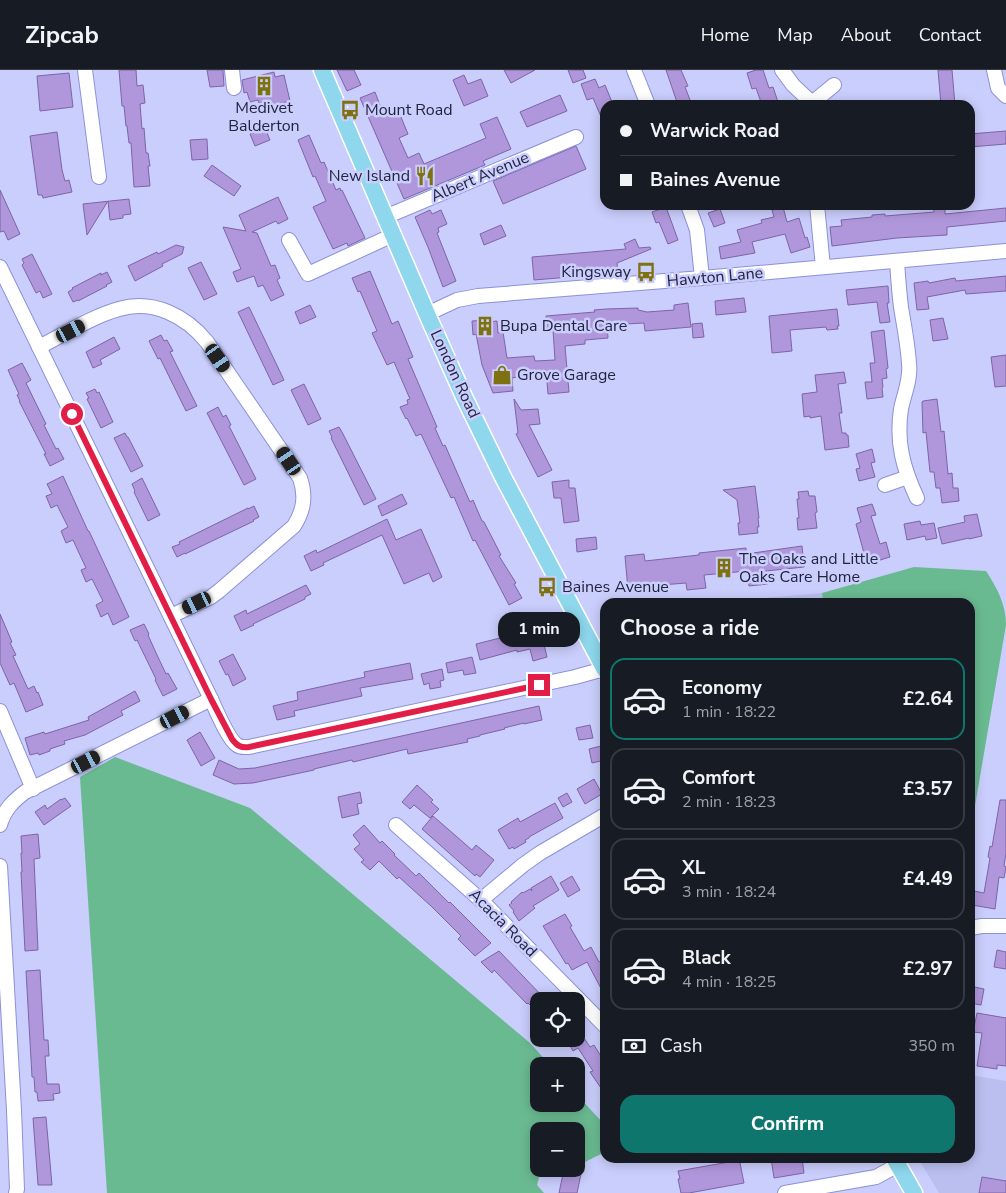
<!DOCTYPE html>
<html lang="en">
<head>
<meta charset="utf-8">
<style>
  :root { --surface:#171b24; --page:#242831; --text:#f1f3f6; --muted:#9ea1a6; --line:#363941; --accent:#0f766e }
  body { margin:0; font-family:"Nunito Sans",sans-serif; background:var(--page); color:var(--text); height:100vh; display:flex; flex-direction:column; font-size:19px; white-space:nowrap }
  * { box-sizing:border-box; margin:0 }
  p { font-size:16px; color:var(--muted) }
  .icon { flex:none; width:28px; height:28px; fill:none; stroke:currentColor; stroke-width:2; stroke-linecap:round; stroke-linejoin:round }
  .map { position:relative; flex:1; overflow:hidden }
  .details { position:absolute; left:600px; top:528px; width:375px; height:565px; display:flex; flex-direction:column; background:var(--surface); border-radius:15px; box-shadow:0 2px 12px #0003 }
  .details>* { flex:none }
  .guide { position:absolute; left:600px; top:30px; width:375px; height:110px; border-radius:15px; box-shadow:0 2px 12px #0003; display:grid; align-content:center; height:110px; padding:0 20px; background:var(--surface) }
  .tools { position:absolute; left:530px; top:922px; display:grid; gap:10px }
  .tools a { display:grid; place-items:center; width:55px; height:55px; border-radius:10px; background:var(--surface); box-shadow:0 2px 12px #0003; font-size:25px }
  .end { position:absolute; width:22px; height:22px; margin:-11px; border:6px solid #e11d48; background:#fff; box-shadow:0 0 0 2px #fff }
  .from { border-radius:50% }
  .bubble { position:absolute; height:35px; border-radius:15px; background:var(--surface); box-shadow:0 2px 12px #0003; font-size:16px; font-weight:700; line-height:35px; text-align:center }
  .car { position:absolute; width:15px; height:30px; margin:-15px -8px; border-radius:6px; box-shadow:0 0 4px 1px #0007; background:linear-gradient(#222 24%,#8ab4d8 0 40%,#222 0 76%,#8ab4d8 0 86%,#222 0) }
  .guide b { display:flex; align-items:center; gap:18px; height:48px; font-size:19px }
  .guide b+b { border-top:1px solid var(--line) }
  .guide i { width:12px; height:12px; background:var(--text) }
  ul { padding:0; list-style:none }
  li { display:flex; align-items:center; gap:15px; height:82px; margin:0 10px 8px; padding:0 10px; border:2px solid var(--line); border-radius:15px }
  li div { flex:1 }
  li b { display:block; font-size:19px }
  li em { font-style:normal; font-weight:700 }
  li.current { border-color:var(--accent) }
  li>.icon { width:45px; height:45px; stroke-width:1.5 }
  h2 { padding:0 20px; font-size:22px; line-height:60px }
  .pay { display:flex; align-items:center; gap:12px; height:55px; padding:0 20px; font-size:19px }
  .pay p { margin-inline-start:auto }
  .primary-button { display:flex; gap:10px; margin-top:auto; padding:10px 20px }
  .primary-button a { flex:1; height:58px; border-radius:15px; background:var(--accent); color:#fff; font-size:20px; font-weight:700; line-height:58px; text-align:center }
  header { display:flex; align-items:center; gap:30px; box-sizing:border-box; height:70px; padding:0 25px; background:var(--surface); border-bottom:1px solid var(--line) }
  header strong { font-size:24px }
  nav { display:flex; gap:28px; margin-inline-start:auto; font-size:18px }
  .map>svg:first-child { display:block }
</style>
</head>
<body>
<header>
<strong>Zipcab</strong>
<nav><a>Home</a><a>Map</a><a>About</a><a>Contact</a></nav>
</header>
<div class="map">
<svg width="1006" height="1123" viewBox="0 0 1006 1123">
  <rect width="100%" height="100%" fill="#cacefc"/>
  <g fill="#babfef">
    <path d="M822,523L823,532H720Z"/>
    <path d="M970,1005L1006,1011V1123H939L918,1088H970Z"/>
  </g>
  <g fill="#6aba91">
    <path d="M914,497L986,501C997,518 1006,534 1006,555L970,765V532H823L822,523Z"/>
    <path d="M115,687L250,738L530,973L551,996H539V1034H576V1024L605,1055V1082L585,1092L576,1089V1061H539V1099H541L537,1115L544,1123H107L80,707Z"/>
  </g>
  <g fill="#b097dc" stroke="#7d64a7">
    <path d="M119,0H136L137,16L143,15L145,33L140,34L142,59L144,58L146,83H148L150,96H148L150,116L134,117L131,73H129L127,56H126L124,36H122Z"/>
    <path d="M207,0H223L224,16L210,17Z"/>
    <path d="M337,0H354L361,15L347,21Z"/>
    <path d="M504,0H535L511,13Z"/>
    <path d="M568,0H583L586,8L573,13Z"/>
    <path d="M666,0H681L688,16L685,17L692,35H678Z"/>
    <path d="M756,0H763L769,18L773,17L779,35H762L756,18L752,19L747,3Z"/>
    <path d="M938,0H952L955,35H941Z"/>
    <path d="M274,2L275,7L284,5L290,31L278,34L279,38L266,41L264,32L259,33L258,30L250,32L247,22L244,23L242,10Z"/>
    <path d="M69,3L73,37L40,41L37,6Z"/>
    <path d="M464,5L468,14L481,9L488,26L464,36L453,10Z"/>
    <path d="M595,9L599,18L605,15L612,32V35H605V56L593,28L587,30L581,14Z"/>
    <path d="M375,22L384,46L398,40L408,64L399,68L408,88L419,83L424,94L486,68L480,54L497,47L511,79L483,91L485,95L404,129L360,28Z"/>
    <path d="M560,25L567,41L527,57L520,42Z"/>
    <path d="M265,58L270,70L255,76L250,64Z"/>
    <path d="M1006,61V74L970,77V64Z"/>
    <path d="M57,62L62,100L65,111L69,110L72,122L43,128L42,125H38L30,66Z"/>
    <path d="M309,65L321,93L324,92L336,120L340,118L341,121L342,120L365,168L348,176L347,173L333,179L313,137L326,131L315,106L313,107L298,70Z"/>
    <path d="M207,69L208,89L192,90L190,70Z"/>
    <path d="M576,76L586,99L503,134L493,111Z"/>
    <path d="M212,95L241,116L234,126L204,106Z"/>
    <path d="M0,120L20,164L8,170L4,161L0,162Z"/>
    <path d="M278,127L288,149L278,154L276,151L252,162L257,163L271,196L275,195L280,208L277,210L284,225L271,231L263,215L258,217L254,206L237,212L233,202L241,199L223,157L246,161L239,145Z"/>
    <path d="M129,129L131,144L123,145V148L110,150L108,131L87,165L83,134Z"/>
    <path d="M666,137L678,170L668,174L659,152L656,153L652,142Z"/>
    <path d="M783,137L787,152L799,148L805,168L807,167L810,177L791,183L785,164L752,172L755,183L721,189L719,177L741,172L737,160L762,153L761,150L774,147L772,140Z"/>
    <path d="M945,137V144L1006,138V151L947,157V165L897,168L832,176L830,157L842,156L841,150L872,147V145L885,144V146L934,142V138Z"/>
    <path d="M720,139L725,153L714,157L708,143Z"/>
    <path d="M430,140L432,144L441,140L447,154L438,158L439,162L437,163L456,211L443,217L428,177L415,147Z"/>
    <path d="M501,155L506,166L484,175L480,164Z"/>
    <path d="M635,169L639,178L650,177L651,179L617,193L618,203L534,210L532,187L626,179L624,174Z"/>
    <path d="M176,175L184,177L182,184L162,194L163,196L135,211L128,196L157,182L158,184Z"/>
    <path d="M32,184L52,224L43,228L40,221L36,223L22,195L24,193L22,189Z"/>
    <path d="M201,192L217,224L204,230L188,198Z"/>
    <path d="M370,201L392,254L398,251L413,287L408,289L437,357L435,358L443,376L445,375L469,430L470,432L473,430L482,451H483L484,452L501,485L499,486L516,513L514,514L522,528L509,535L475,470L473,471L454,427L451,428L421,364L416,366L407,348L406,349L400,337L408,334L407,330L410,329L394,292L387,295L372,263L377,261L360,221L358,222L352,208Z"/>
    <path d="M107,202L112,212L106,215L107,216L78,231V230L73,232L68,222L73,219L72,218L101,203V205Z"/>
    <path d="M1006,206V221L966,224L965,220L927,227L929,239L917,240L914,213L928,211L929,213L955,208L956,211Z"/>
    <path d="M888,216L889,233H887L890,252L880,253L877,232L848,235L846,220Z"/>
    <path d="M744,228L746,242L716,245L715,231Z"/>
    <path d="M688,233L691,257L645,261L644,253L607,255L608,268L585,270V274L565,276L569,322L548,324L546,300L517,303V307L512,308L513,321L493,323L482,295L476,264L473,265L472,251L488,250V252L497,251L498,263L503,262L507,288L534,286L535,291L555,290L553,260H547L546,246L595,242L594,240L606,239L638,238V240L647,242L674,240V235Z"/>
    <path d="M310,235L316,247L300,254L295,242Z"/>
    <path d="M249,237L284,310L273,315L238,242Z"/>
    <path d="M837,239L839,256H837L838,259L827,260L826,257L790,260L792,281L772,283L769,246Z"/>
    <path d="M943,248L948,269L933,271L930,250Z"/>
    <path d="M702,253L704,267L693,268L692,254Z"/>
    <path d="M884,260L888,298L886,299L887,308L882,309L883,317L882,318L883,327L867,329L865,312H872L870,293H875L871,262Z"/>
    <path d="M161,265L164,271L167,270L173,281L170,282L197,336L186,341L160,288L158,289L149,271Z"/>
    <path d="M114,267L120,279L100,290L102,294L93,298L86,282Z"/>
    <path d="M1006,285V316L995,317L991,287Z"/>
    <path d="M22,293L31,310L26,313L46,354L44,355L56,379L58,378L64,389L50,396L44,384H46L19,331H20L17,325L19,324L8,300Z"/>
    <path d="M844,302L846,313L838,314L842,343H839L842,363H846V365H848L849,377L825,380L821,346L810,348V346L804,347L802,324L817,322L815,305Z"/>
    <path d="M304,314L321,349L308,355L291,320Z"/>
    <path d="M95,319L97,323L99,322L113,352L101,358L87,329L89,328L86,323Z"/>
    <path d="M514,329L521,340L538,339L540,354L529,355L552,400L538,407L516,364L518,363Z"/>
    <path d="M937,329L941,362L944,361L948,404L952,403L953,418H958L959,431L942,433L940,418H936L934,402H930L926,362L923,363L922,332L923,331Z"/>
    <path d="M218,337L223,347L226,345L231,355L229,356L256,409L244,415L207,343Z"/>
    <path d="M339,357L342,362L376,429L364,435L331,368L332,367L329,361Z"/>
    <path d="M125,363L127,367H128L143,396L131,402L114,368Z"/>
    <path d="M872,379L875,392L871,393L875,407L859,411L856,399L860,398L856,384Z"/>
    <path d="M63,406L88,461H89L129,547L113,555L108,543L101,547L96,535L103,531L92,509L86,512L81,500L86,498L73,470L66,473L61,461L68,457L57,435L51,438L46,426L52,424L47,414Z"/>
    <path d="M142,408L160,445L148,451L134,422L135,421L132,414Z"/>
    <path d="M569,410V418H575L579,451L564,453L561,428H554L552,412Z"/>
    <path d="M755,416L759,448H758L759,457H757L758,463L739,465L738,453H740L737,430L723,420Z"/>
    <path d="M808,421L809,426H815L817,442L815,443L817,458L798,460L797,448H799L797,429H799L798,422Z"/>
    <path d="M402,424L407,434L382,446L378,436Z"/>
    <path d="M872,434L876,445L871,446L880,474L886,472L890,487L867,494L856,454L861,452L857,438Z"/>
    <path d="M254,436L259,447L253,450L254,451L185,484V483L177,487L172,477L180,474L179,472L248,438V439Z"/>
    <path d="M977,444L982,466L969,469V468L942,474L938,458L965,452L964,446Z"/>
    <path d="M387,449L396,470L421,459L442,507L433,512L429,503L404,514L382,465L323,493L324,495L311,501L304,486L316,480L317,483Z"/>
    <path d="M920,451L921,455L934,453L937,468L926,470L925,466L907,470L904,454Z"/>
    <path d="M596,467L597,479L577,482L576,469Z"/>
    <path d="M802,476L804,497L766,501L768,514L749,516L747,501L704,505L706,518L687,520L686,513L649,516V518L628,520L625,486L644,484L645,491L699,485V483L746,478V484Z"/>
    <path d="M306,515L311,524L305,527V529L253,554L254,555L241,561L234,546L246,540L247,544Z"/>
    <path d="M0,544L12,572L10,573L16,585L13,586L28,619L34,616L37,623L38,622L43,635L26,642L14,613L10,615L0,593Z"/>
    <path d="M144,554L149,564L148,565L157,585L166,604L168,603L177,619L163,626L155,610L156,609L137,570L135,571L130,560Z"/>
    <path d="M540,558L547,587L533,591L530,579L517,582V580L480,590L476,574Z"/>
    <path d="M233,584L246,609L233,616L228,604L226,605L219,591Z"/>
    <path d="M472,587L476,603L464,605L463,600L448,603L446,593Z"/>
    <path d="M410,593L413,609L360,618L362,626L294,641L295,646L277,650L273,636L298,630L297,622L365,607L364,602Z"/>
    <path d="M442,599L444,610L440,611L441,617L430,619L429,613L424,615L421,604Z"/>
    <path d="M135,621L140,631L121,641L123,645L85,665L64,671L65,674L50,679V681L39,685L38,683L30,685L25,668L44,662L45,664L89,650L88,647Z"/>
    <path d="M539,636L542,650L524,654V653L504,658L505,659L480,665V666L467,669L468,672L408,684L407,679L353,692L352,690L314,699V700L253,713L234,714L213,705L219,690L239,699L255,698Z"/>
    <path d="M590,655L593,668L579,670L576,658Z"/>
    <path d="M200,662L215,688L201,696L187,670Z"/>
    <path d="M605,675V690L592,693L589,679Z"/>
    <path d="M594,709L602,724L585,734L577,719Z"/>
    <path d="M417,715L433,730L431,732L439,739L430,748L414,735L410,739L402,732Z"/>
    <path d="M360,722L362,733L357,734L359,744L342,748L338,727Z"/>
    <path d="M567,723L572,732L563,737L558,728Z"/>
    <path d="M65,728L71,736L44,755L35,742L45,735L47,739L61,729V730Z"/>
    <path d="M1000,730H1006V783L1004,796L1006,797L1004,808L999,807L995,839L972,835L974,821L984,823L990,788L988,787L990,776L992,777Z"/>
    <path d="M555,733L563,748L529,767V768L525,770L526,772L514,779L513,777L509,779L498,760L518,748L520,752Z"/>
    <path d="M433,746L472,780L476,775L494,790L480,807L476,804L475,806L422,759Z"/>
    <path d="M364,755L380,773L382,771L395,784L394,785L416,806L419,803L449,833L450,832L491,873L475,886L458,869L461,866L431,836L399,807L397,809L379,791L370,800L361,792L364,790L354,779L360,774L353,765Z"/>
    <path d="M38,764L40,788L34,789L38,880L25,881L21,802H22L21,783H22L21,766Z"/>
    <path d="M551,806L559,820L533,836L535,838L519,851L513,842L514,841L509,835L512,833L511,832L522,822L523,823L530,819L532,821L531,818Z"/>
    <path d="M572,806L580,820L568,827L560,813Z"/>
    <path d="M565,844L572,856L570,857L584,881L591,877L599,892L605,889V926L587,892L572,900L568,893L566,894L543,856Z"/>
    <path d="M997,880L1006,882V899L994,897Z"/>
    <path d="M499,881L544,928L541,931H539V933L533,938L528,933L527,934L494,900L492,903L481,892Z"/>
    <path d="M40,900L44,970H48L49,986H45L47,1014H59L60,1023L53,1024L54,1030L38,1031L37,1022H35L34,1007H32L26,901Z"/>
    <path d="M970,916L984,919L981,935L970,933Z"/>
    <path d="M977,943L1006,948V996L997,995V999L977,996L982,963L973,962Z"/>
    <path d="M580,962L590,977L594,975L605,993V1024L590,1002L593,1001L578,978L573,981L567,970L569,969H576V965Z"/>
    <path d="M46,1047L52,1115H38L33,1048Z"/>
    <path d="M728,1088H739L744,1113L689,1123H681L678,1109H680L678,1101L729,1092Z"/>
    <path d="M771,1088H802L804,1103L774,1108Z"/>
    <path d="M564,1099H582L577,1123H559Z"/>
    <path d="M982,1107L1006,1111V1123H979Z"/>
  </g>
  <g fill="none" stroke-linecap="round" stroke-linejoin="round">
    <defs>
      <g id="minor">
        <path d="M85,0L99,107"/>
        <path d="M232,0L234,18"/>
        <path d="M634,0L648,35"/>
        <path d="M782,0L793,15L812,33L813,35"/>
        <path d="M994,0L998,18L1006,26"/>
        <path d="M812,33L834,15"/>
        <path d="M688,135L697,160L702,208"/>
        <path d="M817,135L823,197"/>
        <path d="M385,147L576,67"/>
        <path d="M289,170L308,204L393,165"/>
        <path d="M897,191C898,206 899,222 901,237C904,256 908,275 909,294C911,309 904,324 901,339C896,372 903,398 917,428"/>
        <path d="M0,197L211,629C216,640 228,669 237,675C241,678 245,677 249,677L575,607L604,599"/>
        <path d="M427,244L457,230L478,226L702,208L1006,181"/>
        <path d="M39,277C63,265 93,246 119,239C153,229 186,246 207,272L300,408C306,426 304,440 294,456L219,521L211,527L171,546"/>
        <path d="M885,415L908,407"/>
        <path d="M0,641L33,719"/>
        <path d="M0,755C4,740 13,731 25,722L211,629"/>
        <path d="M396,755L484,833L605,956"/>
        <path d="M0,796L14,1040L17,1119L16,1123"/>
        <path d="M481,830L523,795L540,783L605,745"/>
        <path d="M970,858L982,856H1006"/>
        <path d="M785,1123L876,1107L898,1095"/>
      </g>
      <g id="major">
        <path d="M322,0L427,244L465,329L503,407L605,600"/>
        <path d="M894,1088L914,1123"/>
      </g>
    </defs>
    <use href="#minor" stroke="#8c91d8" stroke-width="16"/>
    <use href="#major" stroke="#fff" stroke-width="19"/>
    <use href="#minor" stroke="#fff" stroke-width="14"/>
    <use href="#major" stroke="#8ed7ec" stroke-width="16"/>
  </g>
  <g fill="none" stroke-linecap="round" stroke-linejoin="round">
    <path stroke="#e11d48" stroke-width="6" d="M72,344L211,629L232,669C237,676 241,678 249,677L539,615"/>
  </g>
  <defs>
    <symbol id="building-bare" viewBox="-9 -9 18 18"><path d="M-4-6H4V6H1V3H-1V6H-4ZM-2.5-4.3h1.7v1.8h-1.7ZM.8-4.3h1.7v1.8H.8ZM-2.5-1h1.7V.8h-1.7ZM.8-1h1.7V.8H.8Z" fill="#7e7110" stroke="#cacefc" stroke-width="2.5" paint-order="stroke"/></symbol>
    <symbol id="bus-bare" viewBox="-9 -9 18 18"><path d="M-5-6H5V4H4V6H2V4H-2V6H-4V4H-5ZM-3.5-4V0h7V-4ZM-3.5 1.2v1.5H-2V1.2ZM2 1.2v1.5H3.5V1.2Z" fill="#7e7110" stroke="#cacefc" stroke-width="2.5" paint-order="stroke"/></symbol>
    <symbol id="restaurant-bare" viewBox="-9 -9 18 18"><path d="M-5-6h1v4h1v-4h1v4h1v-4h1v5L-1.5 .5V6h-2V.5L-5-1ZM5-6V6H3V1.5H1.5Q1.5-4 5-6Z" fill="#7e7110" stroke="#cacefc" stroke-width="2.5" paint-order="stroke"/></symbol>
    <symbol id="shop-bare" viewBox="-9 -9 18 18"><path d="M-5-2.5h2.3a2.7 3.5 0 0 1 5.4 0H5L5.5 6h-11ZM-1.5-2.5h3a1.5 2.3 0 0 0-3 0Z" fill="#7e7110" stroke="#cacefc" stroke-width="2.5" paint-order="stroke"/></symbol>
  </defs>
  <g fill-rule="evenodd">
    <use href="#building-bare" x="250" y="2" width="28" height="28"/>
    <use href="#bus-bare" x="336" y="26" width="28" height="28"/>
    <use href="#restaurant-bare" x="411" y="92" width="28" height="28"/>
    <use href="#bus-bare" x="632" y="188" width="28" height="28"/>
    <use href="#building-bare" x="471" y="242" width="28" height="28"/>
    <use href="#shop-bare" x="488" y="291" width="28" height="28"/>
    <use href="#building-bare" x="710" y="484" width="28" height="28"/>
    <use href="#bus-bare" x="533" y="503" width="28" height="28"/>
  </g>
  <g text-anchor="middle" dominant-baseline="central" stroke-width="5" stroke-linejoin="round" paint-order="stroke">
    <g font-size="16" fill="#22233f" stroke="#cacefc" text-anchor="start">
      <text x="264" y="38" text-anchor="middle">Medivet<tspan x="264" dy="18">Balderton</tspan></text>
      <text x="365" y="40">Mount Road</text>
      <text x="410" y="106" text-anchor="end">New Island</text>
      <text x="631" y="202" text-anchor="end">Kingsway</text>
      <text x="500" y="256">Bupa Dental Care</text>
      <text x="517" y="305">Grove Garage</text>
      <text x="739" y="489">The Oaks and Little<tspan x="739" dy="18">Oaks Care Home</tspan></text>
      <text x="562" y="517">Baines Avenue</text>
    </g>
    <g font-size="16" fill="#22233f" stroke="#cacefc">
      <text transform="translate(480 107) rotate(-23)">Albert Avenue</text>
      <text transform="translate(715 207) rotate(-5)">Hawton Lane</text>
      <text transform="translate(455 304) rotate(65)">London Road</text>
      <text transform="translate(503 853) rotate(45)">Acacia Road</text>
    </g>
  </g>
</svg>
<div class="tools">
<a><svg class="icon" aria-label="locate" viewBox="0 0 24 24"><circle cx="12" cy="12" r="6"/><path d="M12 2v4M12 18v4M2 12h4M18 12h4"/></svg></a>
<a>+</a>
<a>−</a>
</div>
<i class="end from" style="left:72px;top:344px"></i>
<i class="end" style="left:539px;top:615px"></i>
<div class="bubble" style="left:498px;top:542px;width:82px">1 min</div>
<i class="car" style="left:71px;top:261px;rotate:63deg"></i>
<i class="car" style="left:218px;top:288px;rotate:145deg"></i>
<i class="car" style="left:289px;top:391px;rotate:326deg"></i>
<i class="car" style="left:197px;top:533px;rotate:244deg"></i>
<i class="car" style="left:175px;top:647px;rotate:63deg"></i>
<i class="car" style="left:86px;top:692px;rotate:63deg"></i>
<div class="guide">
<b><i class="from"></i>Warwick Road</b>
<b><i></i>Baines Avenue</b>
</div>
<section class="details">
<h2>Choose a ride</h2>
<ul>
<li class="current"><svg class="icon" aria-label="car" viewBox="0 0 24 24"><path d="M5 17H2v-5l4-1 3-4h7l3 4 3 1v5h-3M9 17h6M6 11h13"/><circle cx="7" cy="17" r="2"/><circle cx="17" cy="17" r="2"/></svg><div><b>Economy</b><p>1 min · 18:22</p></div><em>£2.64</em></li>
<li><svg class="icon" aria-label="car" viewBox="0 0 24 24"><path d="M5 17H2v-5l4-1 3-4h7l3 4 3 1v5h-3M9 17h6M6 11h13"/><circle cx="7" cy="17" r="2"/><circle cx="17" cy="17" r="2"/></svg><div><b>Comfort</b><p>2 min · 18:23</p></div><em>£3.57</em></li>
<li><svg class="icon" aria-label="car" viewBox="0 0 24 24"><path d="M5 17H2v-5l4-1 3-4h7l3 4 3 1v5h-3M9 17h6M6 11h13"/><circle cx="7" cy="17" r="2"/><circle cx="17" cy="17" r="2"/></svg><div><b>XL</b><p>3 min · 18:24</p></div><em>£4.49</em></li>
<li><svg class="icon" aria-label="car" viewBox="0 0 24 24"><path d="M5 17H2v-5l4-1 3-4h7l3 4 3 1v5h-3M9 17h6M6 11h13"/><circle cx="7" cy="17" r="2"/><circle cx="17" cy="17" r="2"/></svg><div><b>Black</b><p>4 min · 18:25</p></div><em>£2.97</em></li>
</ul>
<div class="pay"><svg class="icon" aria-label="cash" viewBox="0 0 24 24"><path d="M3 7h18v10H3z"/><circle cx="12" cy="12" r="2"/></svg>Cash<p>350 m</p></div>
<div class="primary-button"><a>Confirm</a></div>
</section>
</div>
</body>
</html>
